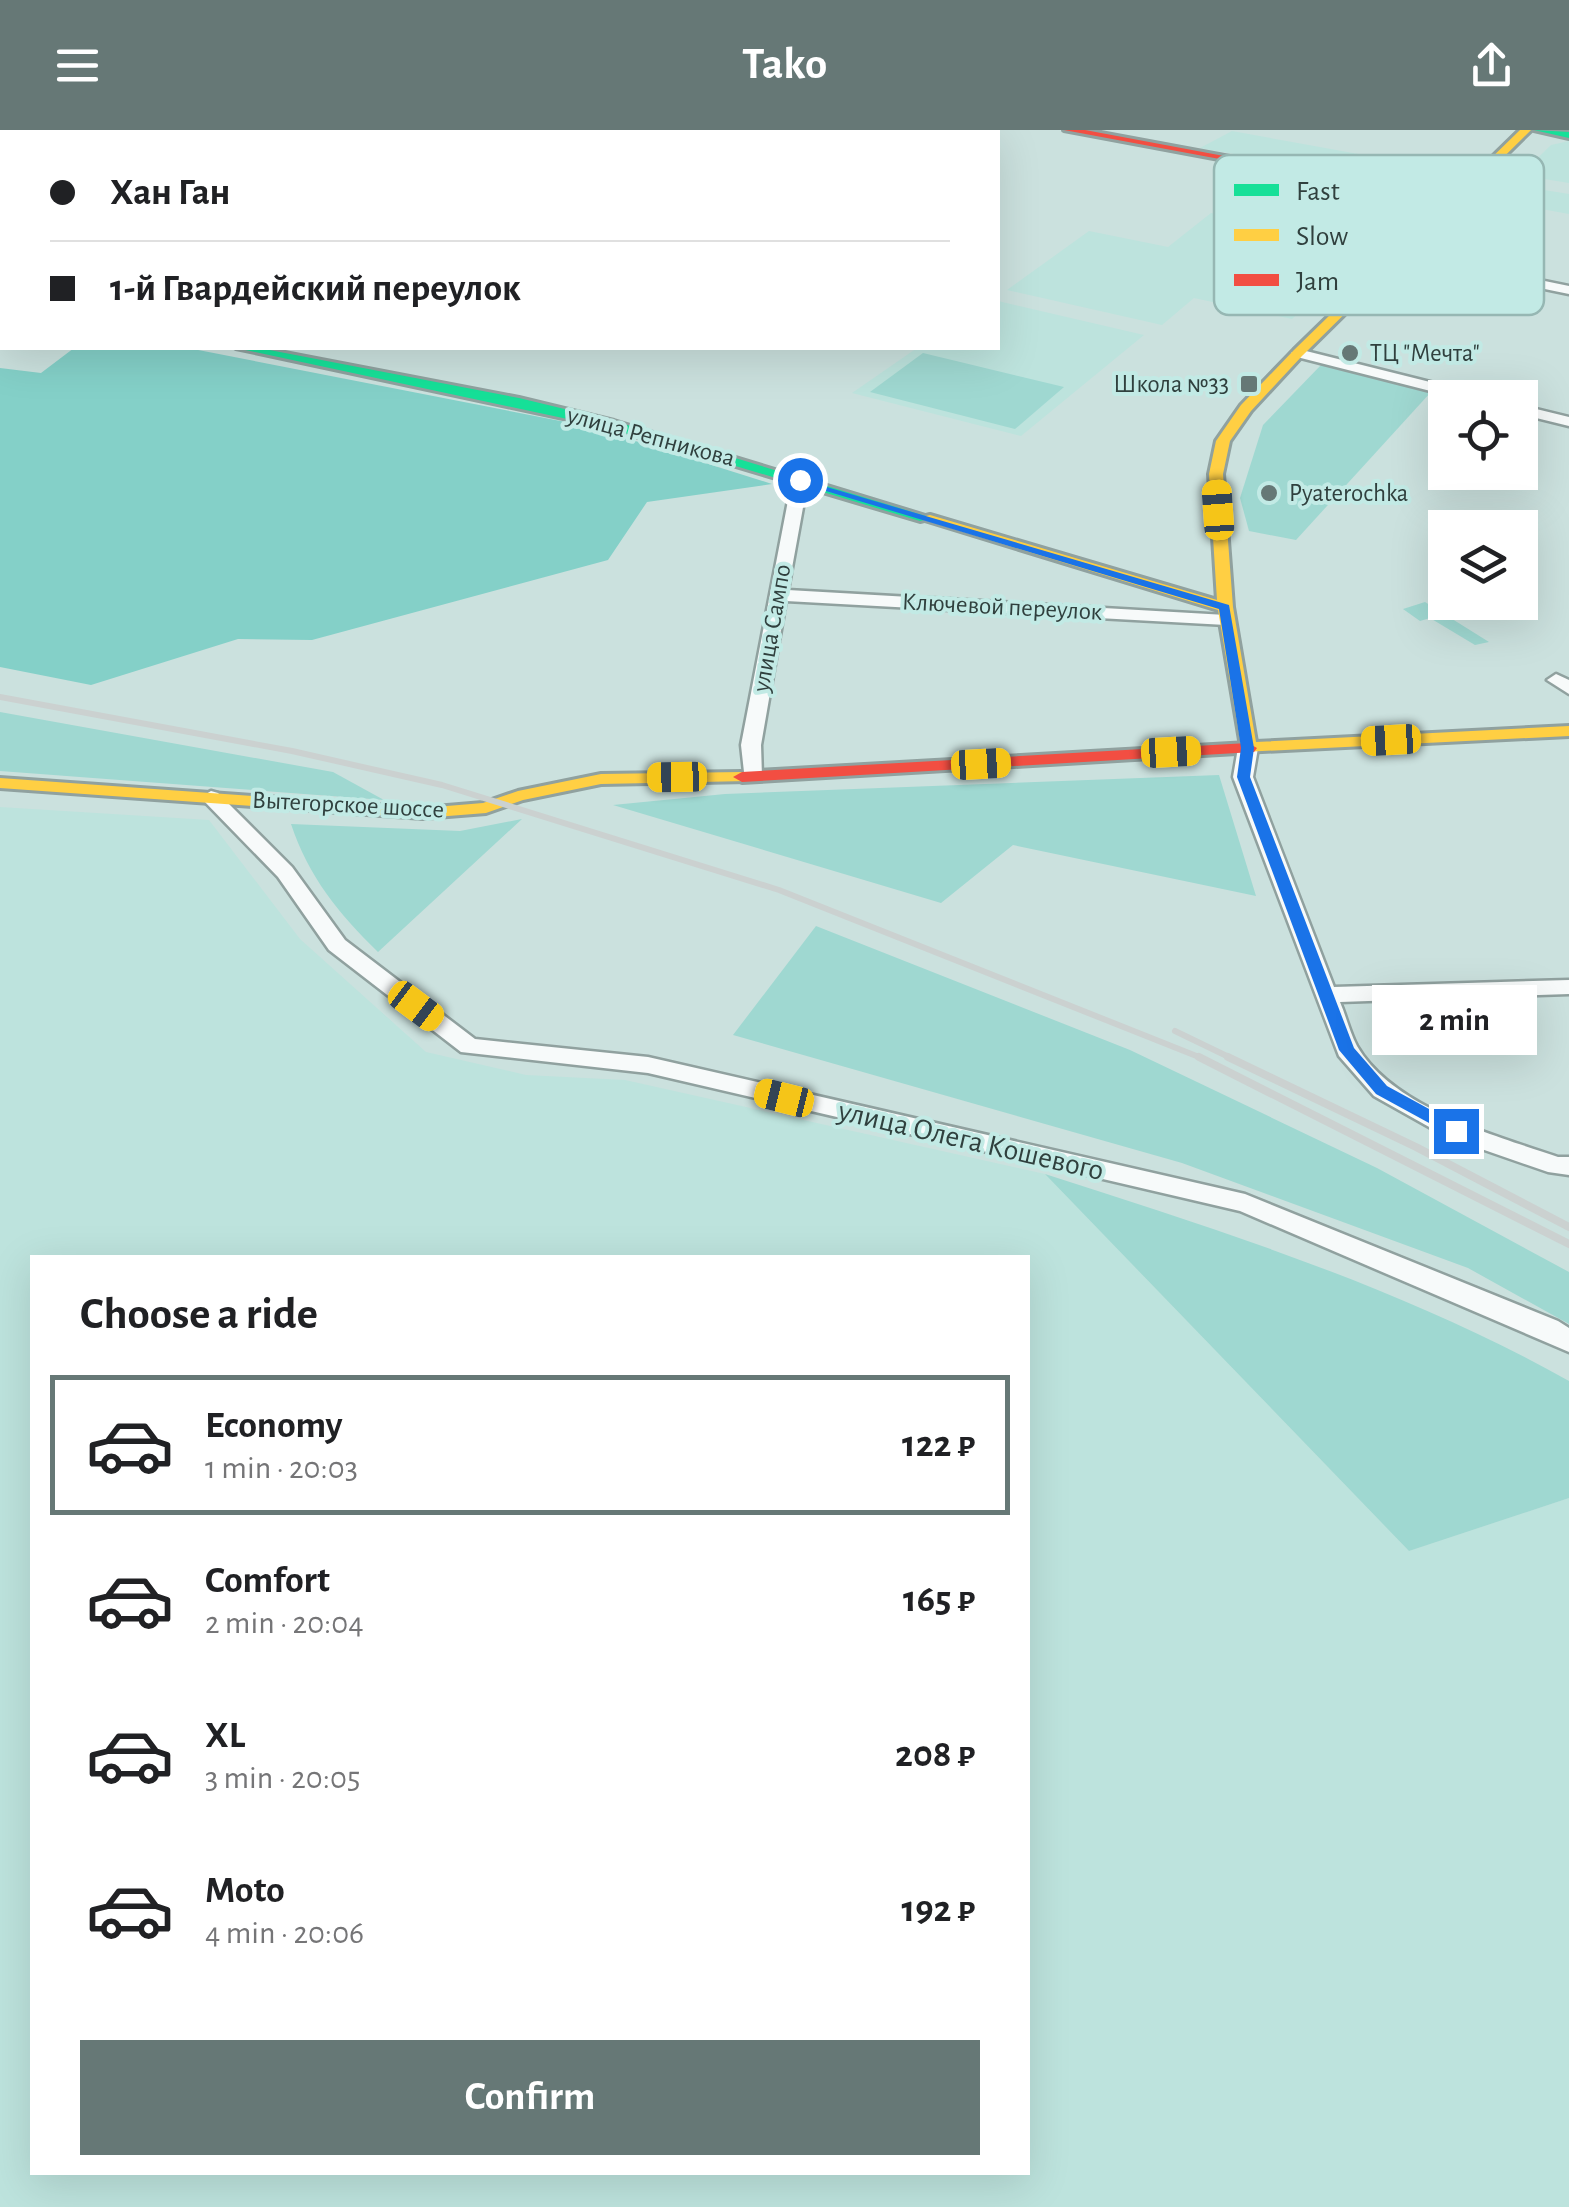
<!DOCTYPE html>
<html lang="en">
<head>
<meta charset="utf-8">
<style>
  :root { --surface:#fff; --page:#f6f6f6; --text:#202124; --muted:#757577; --line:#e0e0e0; --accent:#667876 }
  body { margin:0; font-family:"Alegreya Sans",sans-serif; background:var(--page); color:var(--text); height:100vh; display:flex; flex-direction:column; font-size:38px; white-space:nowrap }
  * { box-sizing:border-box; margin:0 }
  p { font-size:32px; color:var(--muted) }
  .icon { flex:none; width:55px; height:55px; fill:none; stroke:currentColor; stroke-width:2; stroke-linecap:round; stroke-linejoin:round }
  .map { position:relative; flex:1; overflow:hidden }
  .panel { position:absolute; left:30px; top:1125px; width:1000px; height:920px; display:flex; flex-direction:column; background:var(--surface); border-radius:0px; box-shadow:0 10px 40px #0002 }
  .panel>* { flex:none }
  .banner { position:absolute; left:0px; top:0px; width:1000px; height:220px; box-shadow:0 10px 40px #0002; display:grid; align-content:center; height:220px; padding:0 50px; background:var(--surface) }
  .buttons { position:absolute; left:1428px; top:250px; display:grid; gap:20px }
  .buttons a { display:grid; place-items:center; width:110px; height:110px; border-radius:0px; background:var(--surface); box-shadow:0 10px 40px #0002; font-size:50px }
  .end { position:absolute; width:45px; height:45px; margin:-22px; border:12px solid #1a73e8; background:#fff; box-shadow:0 0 0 5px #fff }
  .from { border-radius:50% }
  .bubble { position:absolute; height:70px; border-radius:0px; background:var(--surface); box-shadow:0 10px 40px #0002; font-size:32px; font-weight:700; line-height:70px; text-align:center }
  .car { position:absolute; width:30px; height:60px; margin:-30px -15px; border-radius:12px; box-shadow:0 0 8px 2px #0007; background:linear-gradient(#f5c518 24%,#345 0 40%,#f5c518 0 76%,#345 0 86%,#f5c518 0) }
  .banner b { display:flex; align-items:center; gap:35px; height:95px; font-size:38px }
  .banner b+b { border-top:2px solid var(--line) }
  .banner i { width:25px; height:25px; background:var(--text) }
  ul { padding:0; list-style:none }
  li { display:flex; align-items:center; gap:30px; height:140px; margin:0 20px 15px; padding:0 30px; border:5px solid transparent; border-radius:0px }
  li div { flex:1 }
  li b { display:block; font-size:38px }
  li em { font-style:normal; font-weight:700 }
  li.on { border-color:var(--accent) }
  li>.icon { width:90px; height:90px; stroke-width:1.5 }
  h2 { padding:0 50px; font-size:45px; line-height:120px }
  .cta { display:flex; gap:20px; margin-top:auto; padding:20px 50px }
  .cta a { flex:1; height:115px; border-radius:0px; background:var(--accent); color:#fff; font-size:40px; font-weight:700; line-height:115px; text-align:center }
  header { display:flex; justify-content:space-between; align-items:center; height:130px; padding:0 50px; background:var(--accent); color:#fff; font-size:45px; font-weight:700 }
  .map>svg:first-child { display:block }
</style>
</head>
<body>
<header><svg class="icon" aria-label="menu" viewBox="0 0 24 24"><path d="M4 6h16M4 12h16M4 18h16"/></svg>Tako<svg class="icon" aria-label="share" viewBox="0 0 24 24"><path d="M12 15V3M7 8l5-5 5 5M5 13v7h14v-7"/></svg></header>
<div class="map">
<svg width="1569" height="2077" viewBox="0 0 1569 2077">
  <rect width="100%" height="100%" fill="#cbe1de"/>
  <g fill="#bde3dd" fill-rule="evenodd">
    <path d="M1232,1L1452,41L1428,58L1200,18Z"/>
    <path d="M1569,11V53L1520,45L1551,15Z"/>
    <path d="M1506,54L1569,64V84L1488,69Z"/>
    <path d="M1211,83L1370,115L1292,189L1194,168L1162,195L1007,160L1089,101L1168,117Z"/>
    <path d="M998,171L1144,205L1021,306L852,263L917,218H998Z"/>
    <path d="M0,677L209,690L300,809L426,922L526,945L625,950L1045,1044L1409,1421L1569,1368V2077H0ZM32,1128H1028V2042H32Z"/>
  </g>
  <g fill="#9fd8d1">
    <path d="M923,223L1064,257L1015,299L870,262Z"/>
    <path d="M1321,235L1431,262L1296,410L1249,401L1240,368L1263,295Z"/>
    <path d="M1425,472L1489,512L1475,515L1430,488L1420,491L1403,479Z"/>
    <path d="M0,582L333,642L384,670L0,641Z"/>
    <path d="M1219,645L1256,766L1013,715L941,773L613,675L725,664Z"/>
    <path d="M522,689L378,822C339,784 308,746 291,694L460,701Z"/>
    <path d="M816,796L1130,920L1377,1038L1569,1142V1194L1468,1138L1182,1033L733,905Z"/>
    <path d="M1045,1044C1223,1101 1405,1159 1569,1251V1368L1409,1421Z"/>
  </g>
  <path fill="#84d0c8" d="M74,218H188L591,297L772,354L647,372L608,430L312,510L238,509L91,555L0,537V238L41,243Z"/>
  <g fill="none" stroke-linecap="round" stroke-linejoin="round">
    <defs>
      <g id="street">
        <path d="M468,0H500L502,2H471Z"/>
        <path d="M1398,121L1569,156V164L1394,128L1392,125Z"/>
        <path d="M1298,219L1482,265L1484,268H1458L1293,226L1291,223Z"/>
        <path d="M1520,275L1569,287V296L1520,284Z"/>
        <path d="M800,345L808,350L788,460L1226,485L1235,490L1226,495L786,471L761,615L762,647L759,651H745L741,615L792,350Z"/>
        <path d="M1556,544L1569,550V564L1547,550Z"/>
        <path d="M1248,612L1258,618L1253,647L1334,857L1569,850V864L1340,872C1346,886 1350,903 1357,916C1393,978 1494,1005 1558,1027H1569V1045L1548,1042L1447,1007L1374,966L1339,926L1233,647L1238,618Z"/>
        <path d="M211,661L218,663L292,737L345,810L475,909L648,927L1245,1064L1558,1191L1569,1198V1222L1240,1081L648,943L461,922L329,820L278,747L204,671L201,667Z"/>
      </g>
      <g id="fast">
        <path d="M1534,0L1569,2V8Z"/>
        <path d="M236,218H259L519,268L614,291L932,388L920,391L605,297Z"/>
      </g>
      <g id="slow">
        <path d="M1520,0H1531L1302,226L1251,281L1230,311L1223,344L1233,477L1256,612L1569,596V606L1242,622L1218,480L918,388L930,385L1217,470L1209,344L1216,311L1241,275L1294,220Z"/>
        <path d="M742,642L751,647L748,651L601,654L523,670L486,683L423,688L0,658V648L423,678L483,673L518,661L601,644Z"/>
      </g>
      <g id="jam">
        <path d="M1064,0H1085L1460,70L1455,73Z"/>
        <rect x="0" y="180" width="2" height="8"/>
        <path d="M1248,613L1257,618L1254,622L742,652L733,647L742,642Z"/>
      </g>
    </defs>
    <use href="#street" stroke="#90a19f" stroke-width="5"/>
    <use href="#fast" stroke="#90a19f" stroke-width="6"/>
    <use href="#slow" stroke="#90a19f" stroke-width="6"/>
    <use href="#jam" stroke="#90a19f" stroke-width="6"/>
    <use href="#street" fill="#f7fafa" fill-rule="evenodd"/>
    <use href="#fast" fill="#16e098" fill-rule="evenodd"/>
    <use href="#slow" fill="#ffcf43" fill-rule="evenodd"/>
    <use href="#jam" fill="#f24e42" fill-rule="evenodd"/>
    <g stroke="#cbd1d0" stroke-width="6">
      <path d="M0,567L292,621L442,655L779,760L1204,929"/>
      <path d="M1175,901L1233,929"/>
    </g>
    <g stroke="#cbd1d0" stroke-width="8">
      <path d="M1199,927L1569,1114"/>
      <path d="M1228,927L1416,1017L1569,1097"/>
    </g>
  </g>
  <path fill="#1a73e8" d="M796,348L1229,475L1254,618L1250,647L1354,918L1387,956L1462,997V1005H1451L1376,964L1339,920L1237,647L1241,618L1219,479L796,352Z"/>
  <g fill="#667876" stroke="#c2eae5" stroke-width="4">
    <circle cx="1350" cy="223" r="10"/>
    <rect x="1239" y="244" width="20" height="20" rx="5"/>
    <circle cx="1269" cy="363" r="10"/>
  </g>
  <g text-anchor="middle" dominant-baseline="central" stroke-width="8" stroke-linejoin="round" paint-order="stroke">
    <g font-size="25" fill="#30403e" stroke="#c2eae5" text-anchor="start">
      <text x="1370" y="223">ТЦ "Мечта"</text>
      <text x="1229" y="254" text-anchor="end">Школа №33</text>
      <text x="1289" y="363">Pyaterochka</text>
    </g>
    <g font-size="25" fill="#30403e" stroke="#c2eae5">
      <text transform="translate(651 307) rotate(15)">улица Репникова</text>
      <text transform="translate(1002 477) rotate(3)">Ключевой переулок</text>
      <text transform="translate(772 498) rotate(-80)">улица Сампо</text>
      <text transform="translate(348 675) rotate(3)">Вытегорское шоссе</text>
    </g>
    <g font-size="30" fill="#30403e" stroke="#c2eae5">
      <text transform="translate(971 1011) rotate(13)">улица Олега Кошевого</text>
    </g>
  </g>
  <rect x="1214" y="25" width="330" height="160" rx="15" fill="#c2eae5" stroke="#96b7b3" stroke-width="2.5"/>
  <rect x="1234" y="54" width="45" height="12" fill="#16e098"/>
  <rect x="1234" y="99" width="45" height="12" fill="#ffcf43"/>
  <rect x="1234" y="144" width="45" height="12" fill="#f24e42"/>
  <g font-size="28" fill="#30403e">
    <text x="1296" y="70">Fast</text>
    <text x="1296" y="115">Slow</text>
    <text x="1296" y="160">Jam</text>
  </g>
</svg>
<div class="buttons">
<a><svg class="icon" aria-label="locate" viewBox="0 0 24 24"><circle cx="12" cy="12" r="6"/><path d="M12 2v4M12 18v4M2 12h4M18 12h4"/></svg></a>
<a><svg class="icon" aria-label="layers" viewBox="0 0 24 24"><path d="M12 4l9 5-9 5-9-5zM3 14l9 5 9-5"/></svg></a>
</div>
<i class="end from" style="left:800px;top:350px"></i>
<i class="end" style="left:1456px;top:1001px"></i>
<div class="bubble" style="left:1372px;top:855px;width:165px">2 min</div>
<i class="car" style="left:1218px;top:380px;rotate:356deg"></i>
<i class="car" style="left:1391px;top:610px;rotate:267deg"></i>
<i class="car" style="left:1171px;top:622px;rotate:87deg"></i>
<i class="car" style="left:981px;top:634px;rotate:87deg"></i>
<i class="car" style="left:677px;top:647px;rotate:269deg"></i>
<i class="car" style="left:416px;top:876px;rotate:127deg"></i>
<i class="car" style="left:784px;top:968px;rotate:284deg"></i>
<div class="banner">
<b><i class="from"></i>Хан Ган</b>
<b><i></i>1-й Гвардейский переулок</b>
</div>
<section class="panel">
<h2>Choose a ride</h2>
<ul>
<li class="on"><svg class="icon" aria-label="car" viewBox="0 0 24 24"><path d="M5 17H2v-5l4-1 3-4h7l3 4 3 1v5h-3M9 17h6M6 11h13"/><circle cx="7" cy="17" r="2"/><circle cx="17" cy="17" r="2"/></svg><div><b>Economy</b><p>1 min · 20:03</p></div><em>122 ₽</em></li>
<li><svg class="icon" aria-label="car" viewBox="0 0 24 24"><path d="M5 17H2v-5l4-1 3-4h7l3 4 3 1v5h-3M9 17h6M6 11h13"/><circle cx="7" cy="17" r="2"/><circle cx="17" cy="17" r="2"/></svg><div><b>Comfort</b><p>2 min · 20:04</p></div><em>165 ₽</em></li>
<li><svg class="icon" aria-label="car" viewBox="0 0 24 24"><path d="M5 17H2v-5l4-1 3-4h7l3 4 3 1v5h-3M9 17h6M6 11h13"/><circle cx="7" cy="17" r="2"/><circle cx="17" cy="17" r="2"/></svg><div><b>XL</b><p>3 min · 20:05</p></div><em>208 ₽</em></li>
<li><svg class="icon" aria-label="car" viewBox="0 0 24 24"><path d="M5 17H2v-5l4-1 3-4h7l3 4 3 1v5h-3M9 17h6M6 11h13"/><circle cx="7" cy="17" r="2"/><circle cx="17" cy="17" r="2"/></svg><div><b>Moto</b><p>4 min · 20:06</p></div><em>192 ₽</em></li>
</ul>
<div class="cta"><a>Confirm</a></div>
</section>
</div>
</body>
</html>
